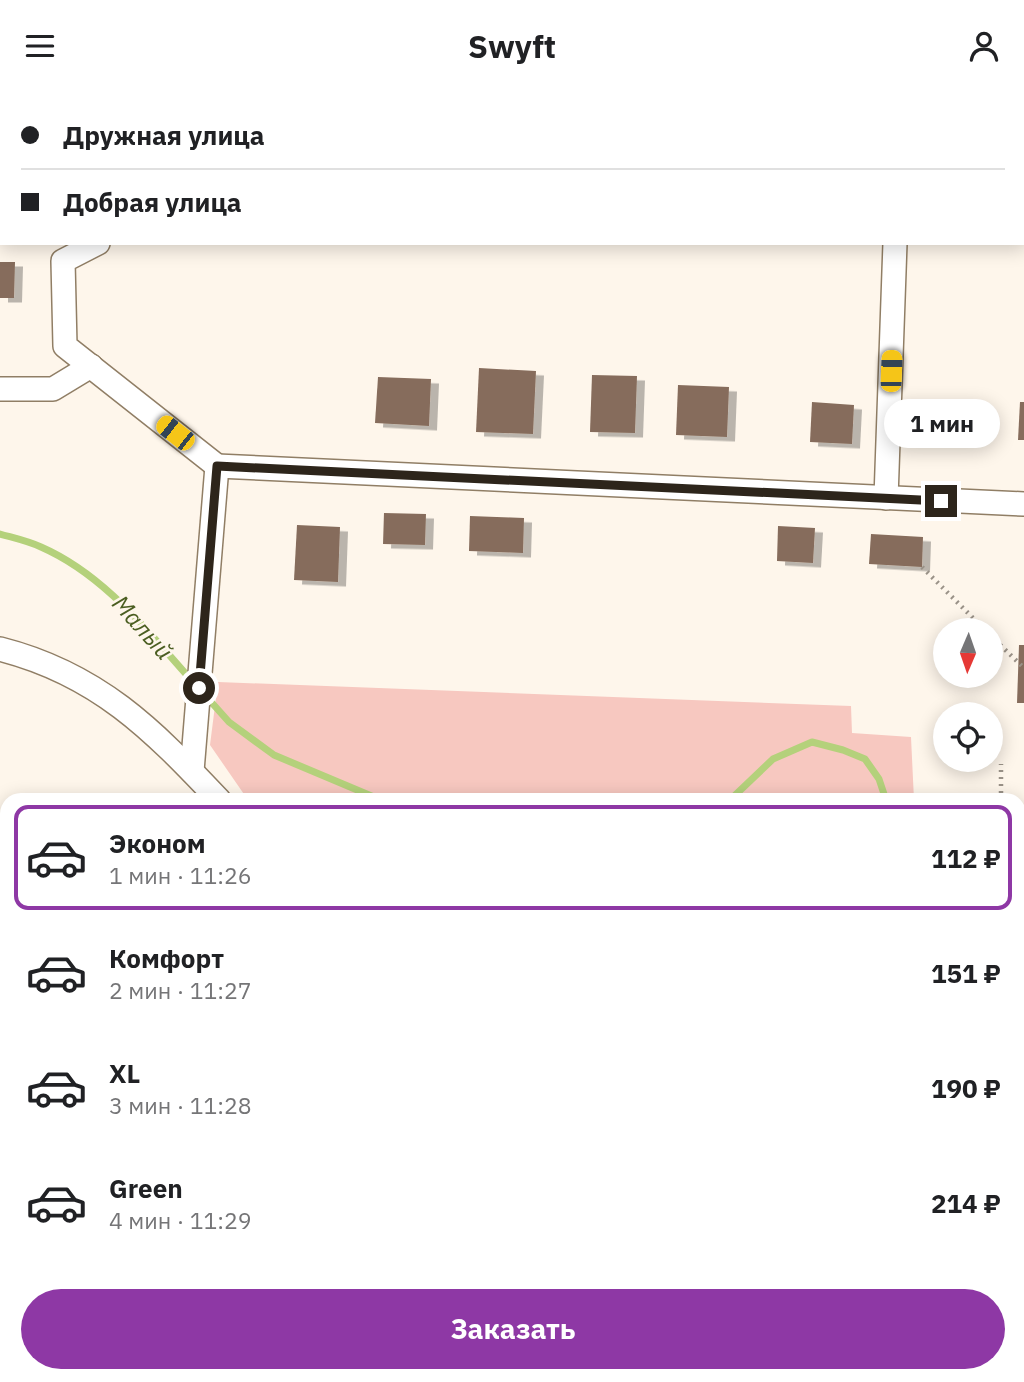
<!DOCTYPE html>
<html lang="ru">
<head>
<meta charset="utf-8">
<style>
  :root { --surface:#fff; --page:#f2f2f2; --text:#202124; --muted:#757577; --line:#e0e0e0; --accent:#8e38a5 }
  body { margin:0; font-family:"IBM Plex Sans",sans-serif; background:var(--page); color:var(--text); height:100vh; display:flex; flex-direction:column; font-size:26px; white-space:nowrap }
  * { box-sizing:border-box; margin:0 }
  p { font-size:23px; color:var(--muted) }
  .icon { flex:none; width:38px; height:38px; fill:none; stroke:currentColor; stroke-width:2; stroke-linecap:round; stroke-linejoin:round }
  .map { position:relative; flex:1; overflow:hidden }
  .sheet { position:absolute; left:0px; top:702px; width:1026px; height:590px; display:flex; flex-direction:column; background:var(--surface); border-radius:21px 21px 0 0; box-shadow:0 4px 18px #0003 }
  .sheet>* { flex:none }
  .banner { position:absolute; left:0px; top:0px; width:1026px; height:154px; box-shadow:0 4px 18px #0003; display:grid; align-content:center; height:154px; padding:0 21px; background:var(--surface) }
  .needle { width:46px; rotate:182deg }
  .buttons { position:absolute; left:933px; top:527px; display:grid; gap:14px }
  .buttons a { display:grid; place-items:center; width:70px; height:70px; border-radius:50%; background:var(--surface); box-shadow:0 4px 18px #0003; font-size:35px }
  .end { position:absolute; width:32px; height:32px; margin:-16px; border:9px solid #2d251b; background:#fff; box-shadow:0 0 0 4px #fff }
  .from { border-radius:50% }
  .bubble { position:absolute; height:49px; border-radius:24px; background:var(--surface); box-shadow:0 4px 18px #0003; font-size:23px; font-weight:800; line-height:49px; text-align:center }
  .car { position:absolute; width:21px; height:42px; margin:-21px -10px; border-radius:9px; box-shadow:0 0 5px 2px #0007; background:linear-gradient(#f5c518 24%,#345 0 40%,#f5c518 0 76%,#345 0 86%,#f5c518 0) }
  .banner b { display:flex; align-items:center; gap:24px; height:66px; font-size:26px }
  .banner b+b { border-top:2px solid var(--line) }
  .banner i { width:18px; height:18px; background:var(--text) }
  ul { padding:12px 0 0; list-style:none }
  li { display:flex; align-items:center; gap:21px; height:105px; margin:0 14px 10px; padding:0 7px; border:4px solid transparent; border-radius:14px }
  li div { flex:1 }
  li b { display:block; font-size:26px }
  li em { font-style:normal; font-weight:800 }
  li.current { border-color:var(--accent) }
  li>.icon { width:63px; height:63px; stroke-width:1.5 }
  .cta { display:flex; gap:14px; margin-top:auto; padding:14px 21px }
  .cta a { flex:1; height:80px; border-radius:42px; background:var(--accent); color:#fff; font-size:28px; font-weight:800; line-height:80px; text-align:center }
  header { display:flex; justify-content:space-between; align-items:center; height:91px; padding:0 21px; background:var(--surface); font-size:32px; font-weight:800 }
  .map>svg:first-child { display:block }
</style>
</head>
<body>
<header><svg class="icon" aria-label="menu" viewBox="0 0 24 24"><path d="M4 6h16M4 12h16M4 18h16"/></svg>Swyft<svg class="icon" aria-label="person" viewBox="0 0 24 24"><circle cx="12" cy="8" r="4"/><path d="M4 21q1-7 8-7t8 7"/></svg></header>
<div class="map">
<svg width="1024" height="1291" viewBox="0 0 1024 1291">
  <defs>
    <filter id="shadow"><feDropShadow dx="8" dy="4.5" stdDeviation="0" flood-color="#0004"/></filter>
  </defs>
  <rect width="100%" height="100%" fill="#fef6eb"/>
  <g fill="#f7c8c0">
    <path d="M218,591L851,615L852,642L911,646L914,709H248L210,654Z"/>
    <path d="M1024,1095V1291H639L637,1285L1018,1284V1097Z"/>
  </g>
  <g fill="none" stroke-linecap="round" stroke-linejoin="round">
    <g stroke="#b4d17b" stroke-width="7">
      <path d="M203,2L205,0"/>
      <path d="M0,50L2,49"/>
      <path d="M0,443C14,447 28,450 41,456C105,484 148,541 194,592"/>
      <path d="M204,603L229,631L274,664L381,709"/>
      <path d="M730,709L773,668L812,651L843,659L865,668L879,688L886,709"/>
      <path d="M1018,829H1024"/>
    </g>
  </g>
  <g fill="#866c5b" filter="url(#shadow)">
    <path d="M0,171H15L14,207H0Z"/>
    <path d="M479,277L536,280L533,343L476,341Z"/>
    <path d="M592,284L637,285L635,342L590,341Z"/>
    <path d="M378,286L431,288L429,335L375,332Z"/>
    <path d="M678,294L729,296L727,346L676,344Z"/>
    <path d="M812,311L854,314L852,353L810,351Z"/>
    <path d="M1020,311H1024V349H1018Z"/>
    <path d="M927,312L967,314L965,351L926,350Z"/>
    <path d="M384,422L426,423L425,454L383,453Z"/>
    <path d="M470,425L524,427L523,462L469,460Z"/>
    <path d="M297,434L340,436L338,491L294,489Z"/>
    <path d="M778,435L815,437L813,472L777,470Z"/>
    <path d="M871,443L923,446L922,476L869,473Z"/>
    <path d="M1019,554H1024V612H1017Z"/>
    <path d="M1018,965H1023L1024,983V1019H1018Z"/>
    <path d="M156,1284H201L202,1286L178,1291H157Z"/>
  </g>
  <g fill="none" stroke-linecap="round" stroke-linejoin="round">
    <defs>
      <g id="minor">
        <path d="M98,152L63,170L65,255L217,375"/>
        <path d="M0,298H53L91,275"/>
        <path d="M217,375L1024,413"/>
        <path d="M886,407L895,152"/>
        <path d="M0,558C98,583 152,638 219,709"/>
        <path d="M192,680L217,375"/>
        <path d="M96,1284L98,1291"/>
        <path d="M495,1284L497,1291"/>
        <path d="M621,1284L623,1291"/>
        <path d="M962,1284V1291"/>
        <path d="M289,1291L314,1284"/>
      </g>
      <g id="major">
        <path d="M1018,757L1024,756"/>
        <path d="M0,962L7,961"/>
      </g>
    </defs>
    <use href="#minor" stroke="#907e65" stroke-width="26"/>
    <use href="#major" stroke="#907e65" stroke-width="33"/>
    <g stroke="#9a9288" stroke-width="4.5" stroke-dasharray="2 5" stroke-linecap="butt">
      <path d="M922,476L985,539"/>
      <path d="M990,544L1024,577"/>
      <path d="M1001,709V673"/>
    </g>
    <use href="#minor" stroke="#fff" stroke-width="23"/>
    <use href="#major" stroke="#fff" stroke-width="30"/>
  </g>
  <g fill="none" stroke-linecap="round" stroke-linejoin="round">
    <path stroke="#2d251b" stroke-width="9" d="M199,597L217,375L941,410"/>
  </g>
  <g text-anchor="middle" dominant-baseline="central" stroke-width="5" stroke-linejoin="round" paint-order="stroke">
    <g font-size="24" font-style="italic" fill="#4b5e21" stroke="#fef6eb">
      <text transform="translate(143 536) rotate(48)">Малый</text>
    </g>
  </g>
</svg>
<div class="buttons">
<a><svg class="needle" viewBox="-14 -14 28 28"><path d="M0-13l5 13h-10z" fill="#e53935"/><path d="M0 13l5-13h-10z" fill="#757577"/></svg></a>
<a><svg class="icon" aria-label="locate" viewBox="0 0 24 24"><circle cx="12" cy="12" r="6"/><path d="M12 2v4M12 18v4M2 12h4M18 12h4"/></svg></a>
</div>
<i class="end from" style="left:199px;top:597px"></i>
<i class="end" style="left:941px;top:410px"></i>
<div class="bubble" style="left:884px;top:308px;width:116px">1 мин</div>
<i class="car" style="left:891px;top:280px;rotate:2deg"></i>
<i class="car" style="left:175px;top:342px;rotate:308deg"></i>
<div class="banner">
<b><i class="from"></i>Дружная улица</b>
<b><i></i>Добрая улица</b>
</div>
<section class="sheet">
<ul>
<li class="current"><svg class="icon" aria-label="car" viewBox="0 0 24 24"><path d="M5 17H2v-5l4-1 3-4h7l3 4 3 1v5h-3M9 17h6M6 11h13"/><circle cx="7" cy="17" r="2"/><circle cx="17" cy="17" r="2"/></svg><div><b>Эконом</b><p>1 мин · 11:26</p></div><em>112 ₽</em></li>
<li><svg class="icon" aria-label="car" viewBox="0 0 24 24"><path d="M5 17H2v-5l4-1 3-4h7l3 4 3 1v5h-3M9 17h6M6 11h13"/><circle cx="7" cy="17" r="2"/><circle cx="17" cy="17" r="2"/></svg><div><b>Комфорт</b><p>2 мин · 11:27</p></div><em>151 ₽</em></li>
<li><svg class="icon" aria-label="car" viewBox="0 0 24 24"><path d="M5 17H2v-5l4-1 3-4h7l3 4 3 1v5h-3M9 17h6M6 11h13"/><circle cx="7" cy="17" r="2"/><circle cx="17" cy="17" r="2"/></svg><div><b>XL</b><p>3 мин · 11:28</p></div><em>190 ₽</em></li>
<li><svg class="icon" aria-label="car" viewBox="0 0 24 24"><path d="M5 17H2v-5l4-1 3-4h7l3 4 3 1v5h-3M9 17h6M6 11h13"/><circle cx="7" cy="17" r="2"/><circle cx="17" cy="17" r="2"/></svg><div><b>Green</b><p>4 мин · 11:29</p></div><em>214 ₽</em></li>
</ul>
<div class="cta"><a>Заказать</a></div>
</section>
</div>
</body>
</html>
